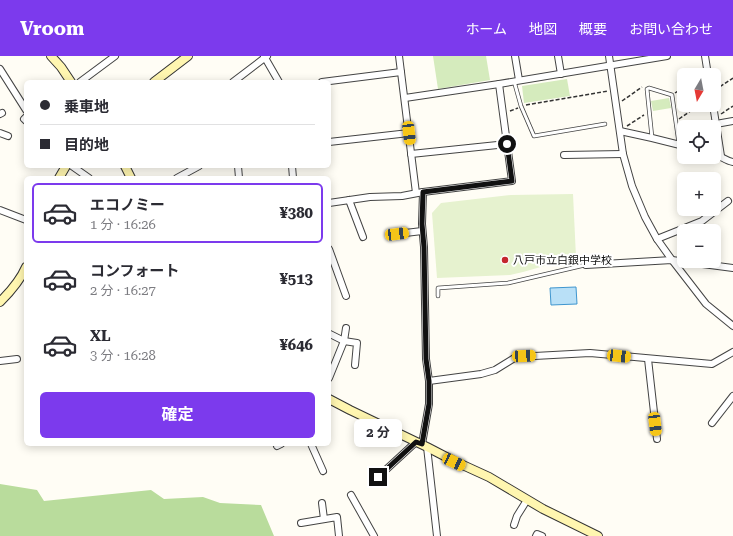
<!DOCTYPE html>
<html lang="ja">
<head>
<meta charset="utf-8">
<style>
  :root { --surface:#fff; --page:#f7f7f7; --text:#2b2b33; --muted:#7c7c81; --line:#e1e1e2; --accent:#7c3aed }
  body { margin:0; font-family:"Roboto Serif","Noto Sans JP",serif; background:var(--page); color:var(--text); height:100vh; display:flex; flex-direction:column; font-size:15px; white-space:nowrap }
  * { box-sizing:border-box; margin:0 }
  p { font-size:13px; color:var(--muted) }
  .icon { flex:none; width:22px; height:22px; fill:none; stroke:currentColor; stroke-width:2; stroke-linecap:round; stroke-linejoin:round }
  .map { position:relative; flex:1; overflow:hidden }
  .details { position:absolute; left:24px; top:120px; width:307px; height:270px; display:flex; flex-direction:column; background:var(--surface); border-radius:6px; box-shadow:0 2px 10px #0003 }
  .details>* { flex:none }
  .hud { position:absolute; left:24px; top:24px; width:307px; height:88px; border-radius:6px; box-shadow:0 2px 10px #0003; display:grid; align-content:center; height:88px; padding:0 16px; background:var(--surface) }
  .needle { width:26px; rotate:190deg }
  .controls { position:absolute; left:677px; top:12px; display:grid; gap:8px }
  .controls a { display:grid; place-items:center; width:44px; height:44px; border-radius:6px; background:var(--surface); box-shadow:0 2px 10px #0003; font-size:20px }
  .end { position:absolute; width:18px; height:18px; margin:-9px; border:5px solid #111; background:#fff; box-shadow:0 0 0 2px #fff }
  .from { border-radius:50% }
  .bubble { position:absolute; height:28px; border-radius:6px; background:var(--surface); box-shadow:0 2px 10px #0003; font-size:13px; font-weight:700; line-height:28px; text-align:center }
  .car { position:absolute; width:12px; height:24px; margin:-12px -6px; border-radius:5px; box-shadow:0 0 3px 1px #0007; background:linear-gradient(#f5c518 24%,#345 0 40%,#f5c518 0 76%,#345 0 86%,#f5c518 0) }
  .hud b { display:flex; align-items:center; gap:14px; height:38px; font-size:15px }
  .hud b+b { border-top:1px solid var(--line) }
  .hud i { width:10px; height:10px; background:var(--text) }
  ul { padding:7px 0 0; list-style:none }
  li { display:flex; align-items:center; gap:12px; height:60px; margin:0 8px 6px; padding:0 8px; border:2px solid transparent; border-radius:6px }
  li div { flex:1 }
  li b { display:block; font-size:15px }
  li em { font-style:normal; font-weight:700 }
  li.selected { border-color:var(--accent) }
  li>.icon { width:36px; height:36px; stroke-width:1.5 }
  .button { display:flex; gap:8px; margin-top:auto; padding:8px 16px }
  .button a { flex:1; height:46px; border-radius:6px; background:var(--accent); color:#fff; font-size:16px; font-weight:700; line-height:46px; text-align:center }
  header { display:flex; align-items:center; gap:24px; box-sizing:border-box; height:56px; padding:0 20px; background:var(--accent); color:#fff }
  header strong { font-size:19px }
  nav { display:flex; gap:22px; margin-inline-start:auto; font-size:14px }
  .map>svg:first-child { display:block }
</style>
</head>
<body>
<header>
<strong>Vroom</strong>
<nav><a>ホーム</a><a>地図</a><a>概要</a><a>お問い合わせ</a></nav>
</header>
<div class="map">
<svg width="733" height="480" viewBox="0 0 733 480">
  <rect width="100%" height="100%" fill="#fffdf5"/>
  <g fill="#d5ebbd">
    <path d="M433,0H486L490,24L438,33Z"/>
    <path d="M567,23L570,40L524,47L522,30Z"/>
    <path d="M669,42L671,52L653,55L651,45Z"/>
  </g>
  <path fill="#b9dc9c" d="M0,428L37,434L44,445L151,434L164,443L203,441L220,447L261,449L274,480H0Z"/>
  <path fill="#e6f2cf" d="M573,138L576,201L523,216L510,219L437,222L432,157L441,147L511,139Z"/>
  <path fill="#b9e0f7" stroke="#3f96cf" d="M576,231L577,248L551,249L550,232Z"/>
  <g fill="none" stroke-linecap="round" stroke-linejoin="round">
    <defs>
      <g id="lane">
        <path d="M514,25L521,50L534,80L605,68"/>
        <path d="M652,82L647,33L649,32L672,39L679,88"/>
        <path d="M438,240V232L508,227L585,209"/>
      </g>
      <g id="street">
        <path d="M264,0L279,26"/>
        <path d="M399,0L416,137"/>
        <path d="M515,0L519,24"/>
        <path d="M558,0L561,18"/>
        <path d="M609,0L623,98L632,130L645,161L657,183L672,204L706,248L733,270"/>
        <path d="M705,0L708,19"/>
        <path d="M0,13L26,54"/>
        <path d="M80,26L115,0"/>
        <path d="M233,26L267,0"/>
        <path d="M322,26L401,16"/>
        <path d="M405,42L499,28L667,0"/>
        <path d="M713,49L721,100"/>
        <path d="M0,58L2,57"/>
        <path d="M26,61L24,63L26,65"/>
        <path d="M716,68L733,65"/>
        <path d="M620,75L652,82L684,90"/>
        <path d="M0,77L8,80"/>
        <path d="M329,86L409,77"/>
        <path d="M411,98L507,88"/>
        <path d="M714,98C721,100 726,105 733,106"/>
        <path d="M564,99L623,98"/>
        <path d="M72,110L89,122"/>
        <path d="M238,110L239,122"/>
        <path d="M292,110L293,122"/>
        <path d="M177,122L199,110"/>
        <path d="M349,144L363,181"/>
        <path d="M329,147L370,141L402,140L423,136L512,125L499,28"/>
        <path d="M0,154L26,164"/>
        <path d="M397,178L422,175"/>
        <path d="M657,183L702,165L728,145"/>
        <path d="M329,193L346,240"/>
        <path d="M586,209L672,204L733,212"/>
        <path d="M330,278L344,285L357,287L355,309"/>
        <path d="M648,303L657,383"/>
        <path d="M0,305L17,303"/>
        <path d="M329,322L344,285L346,272"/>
        <path d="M429,325L481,318L495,314L516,301L590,297L712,308L733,296"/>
        <path d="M712,367L733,340"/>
        <path d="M311,388L323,415"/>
        <path d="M422,388L429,348V325L426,303L424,191L422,168L423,136"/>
        <path d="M277,390L281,388"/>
        <path d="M427,391L437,480"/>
        <path d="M378,421L416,386"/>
        <path d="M351,439L374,480"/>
        <path d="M322,447L324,463"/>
        <path d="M301,467L337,461L339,480"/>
        <path d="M514,469L517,460L527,444"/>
        <path d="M536,480L537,478L542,480"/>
      </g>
      <g id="secondary">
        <path d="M51,0L61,11L71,26"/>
        <path d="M154,26L188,0"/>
        <path d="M125,110L131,122"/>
        <path d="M59,122L66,110"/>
        <path d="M0,246C11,235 20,225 26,211"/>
        <path d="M329,343L350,354L427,391L454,405L489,421L543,453L598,480"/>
      </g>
    </defs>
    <use href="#lane" stroke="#444" stroke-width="4.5"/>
    <use href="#street" stroke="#444" stroke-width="8"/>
    <use href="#secondary" stroke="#333" stroke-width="10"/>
    <g stroke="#333" stroke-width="1.5" stroke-dasharray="4 2" stroke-linecap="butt">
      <path d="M715,34L733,22"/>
      <path d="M675,37L684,31"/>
      <path d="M622,45L642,31"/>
      <path d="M526,49L608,35"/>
      <path d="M510,55L518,52"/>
      <path d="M721,58L733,50"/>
      <path d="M679,63L699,49"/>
      <path d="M627,70L644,59"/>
    </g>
    <use href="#lane" stroke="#fff" stroke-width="3"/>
    <use href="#street" stroke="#fff" stroke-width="6"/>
    <use href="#secondary" stroke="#fff6b0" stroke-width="8"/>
  </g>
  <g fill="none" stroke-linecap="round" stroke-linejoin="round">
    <path stroke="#111" stroke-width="5" d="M378,421L416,386L422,388L429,348V325L426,303L424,191L422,168L423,136L512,125L507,88"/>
  </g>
  <circle fill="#c4262e" stroke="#fff" stroke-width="1.5" cx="505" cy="204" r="4"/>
  <g text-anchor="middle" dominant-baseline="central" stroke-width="4" stroke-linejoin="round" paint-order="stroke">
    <g font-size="11" fill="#111" stroke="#fff" text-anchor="start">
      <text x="513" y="204">八戸市立白銀中学校</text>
    </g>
  </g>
</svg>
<div class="controls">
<a><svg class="needle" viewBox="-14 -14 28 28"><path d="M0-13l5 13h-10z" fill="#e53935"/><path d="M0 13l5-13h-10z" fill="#7c7c81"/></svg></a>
<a><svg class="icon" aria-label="locate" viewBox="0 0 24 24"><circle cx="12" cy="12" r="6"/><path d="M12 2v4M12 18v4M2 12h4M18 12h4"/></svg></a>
<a>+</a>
<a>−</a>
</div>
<i class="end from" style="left:507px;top:88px"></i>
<i class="end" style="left:378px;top:421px"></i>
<div class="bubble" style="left:354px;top:363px;width:48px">2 分</div>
<i class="car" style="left:409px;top:77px;rotate:173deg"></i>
<i class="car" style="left:397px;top:178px;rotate:83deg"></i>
<i class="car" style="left:524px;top:300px;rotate:87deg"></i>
<i class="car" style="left:619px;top:300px;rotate:96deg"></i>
<i class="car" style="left:655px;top:368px;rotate:173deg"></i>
<i class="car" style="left:454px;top:406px;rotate:115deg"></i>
<div class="hud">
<b><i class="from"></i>乗車地</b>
<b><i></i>目的地</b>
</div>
<section class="details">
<ul>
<li class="selected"><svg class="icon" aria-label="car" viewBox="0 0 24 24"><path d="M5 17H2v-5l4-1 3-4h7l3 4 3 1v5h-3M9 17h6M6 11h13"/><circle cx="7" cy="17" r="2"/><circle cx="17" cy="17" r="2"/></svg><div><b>エコノミー</b><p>1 分 · 16:26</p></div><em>¥380</em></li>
<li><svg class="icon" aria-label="car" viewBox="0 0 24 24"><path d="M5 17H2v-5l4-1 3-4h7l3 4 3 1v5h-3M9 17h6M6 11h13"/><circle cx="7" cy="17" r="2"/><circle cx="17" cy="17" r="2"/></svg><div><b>コンフォート</b><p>2 分 · 16:27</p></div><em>¥513</em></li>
<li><svg class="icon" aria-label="car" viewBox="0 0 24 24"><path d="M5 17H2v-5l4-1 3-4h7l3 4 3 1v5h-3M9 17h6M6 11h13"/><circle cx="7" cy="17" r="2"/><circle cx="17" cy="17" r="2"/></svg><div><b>XL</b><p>3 分 · 16:28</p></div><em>¥646</em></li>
</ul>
<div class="button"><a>確定</a></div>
</section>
</div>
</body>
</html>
